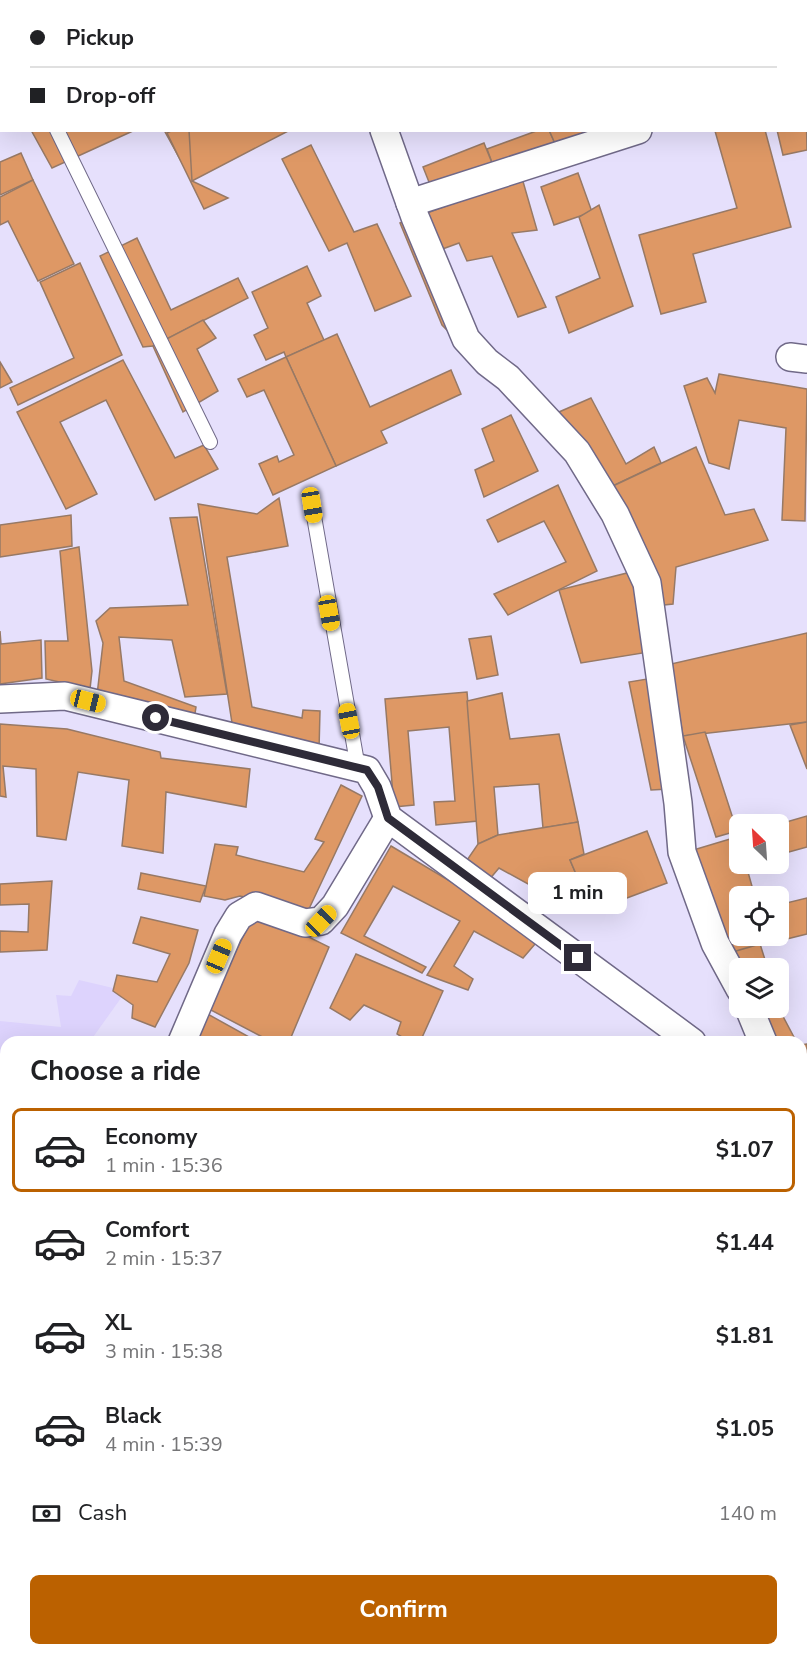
<!DOCTYPE html>
<html lang="en">
<head>
<meta charset="utf-8">
<style>
  :root { --surface:#fff; --page:#f6f6f6; --text:#202124; --muted:#757577; --line:#e0e0e0; --accent:#bb6100 }
  body { margin:0; font-family:"Nunito Sans",sans-serif; background:var(--page); color:var(--text); height:100vh; display:flex; flex-direction:column; font-size:22px; white-space:nowrap }
  * { box-sizing:border-box; margin:0 }
  p { font-size:20px; color:var(--muted) }
  .icon { flex:none; width:33px; height:33px; fill:none; stroke:currentColor; stroke-width:2; stroke-linecap:round; stroke-linejoin:round }
  .map { position:relative; flex:1; overflow:hidden }
  .panel { position:absolute; left:0px; top:1036px; width:807px; height:620px; display:flex; flex-direction:column; background:var(--surface); border-radius:18px 18px 0 0; box-shadow:0 6px 24px #0002 }
  .panel>* { flex:none }
  .top-card { position:absolute; left:0px; top:0px; width:807px; height:132px; box-shadow:0 6px 24px #0002; display:grid; align-content:center; height:132px; padding:0 30px; background:var(--surface) }
  .needle { width:39px; rotate:335deg }
  .controls { position:absolute; left:729px; top:814px; display:grid; gap:12px }
  .controls a { display:grid; place-items:center; width:60px; height:60px; border-radius:9px; background:var(--surface); box-shadow:0 6px 24px #0002; font-size:30px }
  .end { position:absolute; width:27px; height:27px; margin:-14px; border:8px solid #2e2b38; background:#fff; box-shadow:0 0 0 3px #fff }
  .from { border-radius:50% }
  .bubble { position:absolute; height:42px; border-radius:9px; background:var(--surface); box-shadow:0 6px 24px #0002; font-size:20px; font-weight:700; line-height:42px; text-align:center }
  .car { position:absolute; width:18px; height:36px; margin:-18px -9px; border-radius:8px; box-shadow:0 0 4px 2px #0007; background:linear-gradient(#f5c518 24%,#345 0 40%,#f5c518 0 76%,#345 0 86%,#f5c518 0) }
  .top-card b { display:flex; align-items:center; gap:21px; height:57px; font-size:22px }
  .top-card b+b { border-top:2px solid var(--line) }
  .top-card i { width:15px; height:15px; background:var(--text) }
  ul { padding:0; list-style:none }
  li { display:flex; align-items:center; gap:18px; height:84px; margin:0 12px 9px; padding:0 18px; border:3px solid transparent; border-radius:9px }
  li div { flex:1 }
  li b { display:block; font-size:22px }
  li em { font-style:normal; font-weight:700 }
  li.selected { border-color:var(--accent) }
  li>.icon { width:54px; height:54px; stroke-width:1.5 }
  h2 { padding:0 30px; font-size:27px; line-height:72px }
  .pay { display:flex; align-items:center; gap:15px; height:66px; padding:0 30px; font-size:22px }
  .pay p { margin-inline-start:auto }
  .action { display:flex; gap:12px; margin-top:auto; padding:12px 30px }
  .action a { flex:1; height:69px; border-radius:9px; background:var(--accent); color:#fff; font-size:24px; font-weight:700; line-height:69px; text-align:center }
  .map>svg:first-child { display:block }
</style>
</head>
<body>
<div class="map">
<svg width="807" height="1655" viewBox="0 0 807 1655">
  <rect width="100%" height="100%" fill="#e6e0fc"/>
  <path fill="#ddd3fd" d="M79,980L126,991L91,1040L98,1042H6V1063L0,1062V1021L61,1027L56,995L71,996Z"/>
  <g fill="#de9865" stroke="#977965" stroke-width="1.5">
    <path d="M357,0H558V2H358Z"/>
    <path d="M558,0H618L619,2H558Z"/>
    <path d="M806,100L807,150L783,155L777,130H806Z"/>
    <path d="M31,130H135L52,168Z"/>
    <path d="M164,130H290L192,181Z"/>
    <path d="M173,130H189L192,181L228,198L204,209L167,133Z"/>
    <path d="M539,130H549L557,148L494,168L487,149Z"/>
    <path d="M549,130H609L557,148Z"/>
    <path d="M765,130L791,227L693,254L706,302L661,314L639,235L737,208L715,131Z"/>
    <path d="M484,143L494,168L433,192L423,167Z"/>
    <path d="M311,145L354,232L377,224L411,296L375,311L347,243L329,251L282,159Z"/>
    <path d="M21,153L33,180L0,195V162Z"/>
    <path d="M578,173L592,212L554,225L541,187Z"/>
    <path d="M522,178L537,230L512,233L546,307L518,317L492,256L467,261L459,243L437,251L457,313L500,384L442,325L400,223Z"/>
    <path d="M33,180L74,264L38,281L8,221L0,225V197Z"/>
    <path d="M599,205L633,306L569,333L556,297L600,278L579,217Z"/>
    <path d="M137,238L171,310L238,278L248,298L153,346L143,347L100,256Z"/>
    <path d="M80,263L122,355L18,405L10,388L74,358L40,282Z"/>
    <path d="M307,266L321,296L307,303L324,340L286,357L284,352L266,360L254,335L268,328L252,292Z"/>
    <path d="M203,320L216,338L197,349L218,391L183,412L153,346Z"/>
    <path d="M337,334L370,407L451,370L461,394L381,431L387,443L336,466L286,357Z"/>
    <path d="M286,357L336,466L273,495L259,464L277,456L279,462L294,455L264,390L247,397L238,379Z"/>
    <path d="M123,360L175,458L204,445L218,469L155,500L106,400L60,422L97,494L66,509L17,412Z"/>
    <path d="M0,362L12,382L0,388Z"/>
    <path d="M719,374L807,389L805,521L782,520L786,428L739,420L729,469L709,463L684,386L707,378L715,393Z"/>
    <path d="M591,398L626,464L654,447L661,463L598,493L559,412Z"/>
    <path d="M511,415L538,471L484,497L475,470L494,461L482,429Z"/>
    <path d="M696,447L725,515L754,509L768,540L676,567L673,604L645,607L598,493Z"/>
    <path d="M558,485L597,571L508,615L494,594L566,562L544,521L498,542L487,520Z"/>
    <path d="M279,498L288,546L227,557L252,707L302,718L303,710L320,711L319,750L232,723L198,504L257,514Z"/>
    <path d="M71,515L72,546L0,557V525Z"/>
    <path d="M197,517L227,694L185,697L172,640L119,637L124,681L196,707L193,726L96,704L103,643L96,621L110,608L188,605L170,518Z"/>
    <path d="M79,547L92,671L90,689L46,679L45,641H68L60,551Z"/>
    <path d="M631,572L649,652L581,663L559,590Z"/>
    <path d="M0,631L1,644L41,640L42,678L0,684Z"/>
    <path d="M807,633V722L683,736L671,664Z"/>
    <path d="M491,636L498,675L477,679L469,639Z"/>
    <path d="M653,678L669,789L651,790L629,682Z"/>
    <path d="M467,692L478,821L436,825L434,802L455,801L449,727L408,731L414,805L394,807L385,699Z"/>
    <path d="M502,693L510,739L559,734L578,822L543,828L539,784L494,787L498,835L478,844L467,701Z"/>
    <path d="M807,722V769L790,725Z"/>
    <path d="M0,724L67,729L160,752L161,758L250,769L246,807L166,792L163,853L122,846L129,780L78,772L66,840L37,836L36,769L3,766L6,797L0,796Z"/>
    <path d="M705,732L737,831L716,837L683,736Z"/>
    <path d="M341,785L362,796L308,911L240,896L225,900L204,896L215,844L238,847L236,855L304,872L324,842L315,839Z"/>
    <path d="M807,816V847L778,855V825H776Z"/>
    <path d="M578,822L584,854L570,860L581,886L568,906L499,868L488,881L463,866L478,844L498,835Z"/>
    <path d="M647,831L667,883L592,911L570,860Z"/>
    <path d="M740,836V864H749L746,865L755,897H740V936H778V905L807,898V934L726,954L690,851Z"/>
    <path d="M391,846L542,936L523,958L474,931L454,966L473,979L468,990L427,975L460,921L393,886L364,936L426,967L422,973L341,933Z"/>
    <path d="M141,873L206,886L200,902L138,889Z"/>
    <path d="M52,881L47,950L0,952V931L28,932L29,904L0,905V884Z"/>
    <path d="M256,911L329,947L289,1042H272L207,1008Z"/>
    <path d="M141,917L198,930L189,963L155,1027L132,1018L133,1005L113,991L117,975L157,982L170,954L133,943Z"/>
    <path d="M760,944L767,966L759,969H740L726,954Z"/>
    <path d="M356,954L443,991L420,1042H410L397,1034L401,1022L364,1005L350,1020L330,1008Z"/>
    <path d="M778,1007L795,1039L787,1042H774L761,1008Z"/>
    <path d="M204,1012L258,1042H190Z"/>
    <path d="M807,1044V1070H801V1045Z"/>
    <path d="M6,1456V1495L0,1496V1457Z"/>
    <path d="M128,1650H176L177,1655H99Z"/>
    <path d="M207,1650H296L263,1655H207Z"/>
  </g>
  <g fill="none" stroke-linecap="round" stroke-linejoin="round">
    <defs>
      <g id="service">
        <path d="M0,15L2,18"/>
        <path d="M57,130L210,442"/>
        <path d="M312,505L358,768"/>
        <path d="M1,1513L6,1538"/>
        <path d="M28,1650L29,1655"/>
        <path d="M198,1650L199,1655"/>
      </g>
      <g id="minor">
        <path d="M349,0L350,2"/>
        <path d="M13,2L16,0"/>
        <path d="M806,84H807"/>
        <path d="M384,130L415,217L466,339L487,362L508,378L577,452L615,514L647,583L678,803L682,852L715,943L740,989"/>
        <path d="M410,203L638,130"/>
        <path d="M790,357L807,359"/>
        <path d="M0,699L65,696L367,770L377,787L388,818L692,1042"/>
        <path d="M749,1008L763,1042"/>
        <path d="M182,1042L228,934L239,916L256,906L305,923L321,921L335,906L388,818"/>
        <path d="M801,1079H807"/>
        <path d="M459,1650L487,1655"/>
        <path d="M373,1655L413,1650"/>
      </g>
      <g id="primary">
        <path d="M0,1106L6,1107"/>
        <path d="M801,1433L807,1435"/>
      </g>
    </defs>
    <use href="#service" stroke="#706988" stroke-width="16"/>
    <use href="#minor" stroke="#706988" stroke-width="30"/>
    <use href="#primary" stroke="#706988" stroke-width="36"/>
    <use href="#service" stroke="#fff" stroke-width="14"/>
    <use href="#minor" stroke="#fff" stroke-width="27"/>
    <use href="#primary" stroke="#fff" stroke-width="33"/>
  </g>
  <g fill="none" stroke-linecap="round" stroke-linejoin="round">
    <path stroke="#2e2b38" stroke-width="8" d="M156,718L367,770L378,787L388,818L578,958"/>
  </g>
</svg>
<div class="controls">
<a><svg class="needle" viewBox="-14 -14 28 28"><path d="M0-13l5 13h-10z" fill="#e53935"/><path d="M0 13l5-13h-10z" fill="#757577"/></svg></a>
<a><svg class="icon" aria-label="locate" viewBox="0 0 24 24"><circle cx="12" cy="12" r="6"/><path d="M12 2v4M12 18v4M2 12h4M18 12h4"/></svg></a>
<a><svg class="icon" aria-label="layers" viewBox="0 0 24 24"><path d="M12 4l9 5-9 5-9-5zM3 14l9 5 9-5"/></svg></a>
</div>
<i class="end from" style="left:156px;top:718px"></i>
<i class="end" style="left:578px;top:958px"></i>
<div class="bubble" style="left:528px;top:872px;width:99px">1 min</div>
<i class="car" style="left:312px;top:505px;rotate:171deg"></i>
<i class="car" style="left:329px;top:613px;rotate:170deg"></i>
<i class="car" style="left:88px;top:701px;rotate:104deg"></i>
<i class="car" style="left:349px;top:721px;rotate:349deg"></i>
<i class="car" style="left:321px;top:921px;rotate:44deg"></i>
<i class="car" style="left:219px;top:956px;rotate:23deg"></i>
<div class="top-card">
<b><i class="from"></i>Pickup</b>
<b><i></i>Drop-off</b>
</div>
<section class="panel">
<h2>Choose a ride</h2>
<ul>
<li class="selected"><svg class="icon" aria-label="car" viewBox="0 0 24 24"><path d="M5 17H2v-5l4-1 3-4h7l3 4 3 1v5h-3M9 17h6M6 11h13"/><circle cx="7" cy="17" r="2"/><circle cx="17" cy="17" r="2"/></svg><div><b>Economy</b><p>1 min · 15:36</p></div><em>$1.07</em></li>
<li><svg class="icon" aria-label="car" viewBox="0 0 24 24"><path d="M5 17H2v-5l4-1 3-4h7l3 4 3 1v5h-3M9 17h6M6 11h13"/><circle cx="7" cy="17" r="2"/><circle cx="17" cy="17" r="2"/></svg><div><b>Comfort</b><p>2 min · 15:37</p></div><em>$1.44</em></li>
<li><svg class="icon" aria-label="car" viewBox="0 0 24 24"><path d="M5 17H2v-5l4-1 3-4h7l3 4 3 1v5h-3M9 17h6M6 11h13"/><circle cx="7" cy="17" r="2"/><circle cx="17" cy="17" r="2"/></svg><div><b>XL</b><p>3 min · 15:38</p></div><em>$1.81</em></li>
<li><svg class="icon" aria-label="car" viewBox="0 0 24 24"><path d="M5 17H2v-5l4-1 3-4h7l3 4 3 1v5h-3M9 17h6M6 11h13"/><circle cx="7" cy="17" r="2"/><circle cx="17" cy="17" r="2"/></svg><div><b>Black</b><p>4 min · 15:39</p></div><em>$1.05</em></li>
</ul>
<div class="pay"><svg class="icon" aria-label="cash" viewBox="0 0 24 24"><path d="M3 7h18v10H3z"/><circle cx="12" cy="12" r="2"/></svg>Cash<p>140 m</p></div>
<div class="action"><a>Confirm</a></div>
</section>
</div>
</body>
</html>
